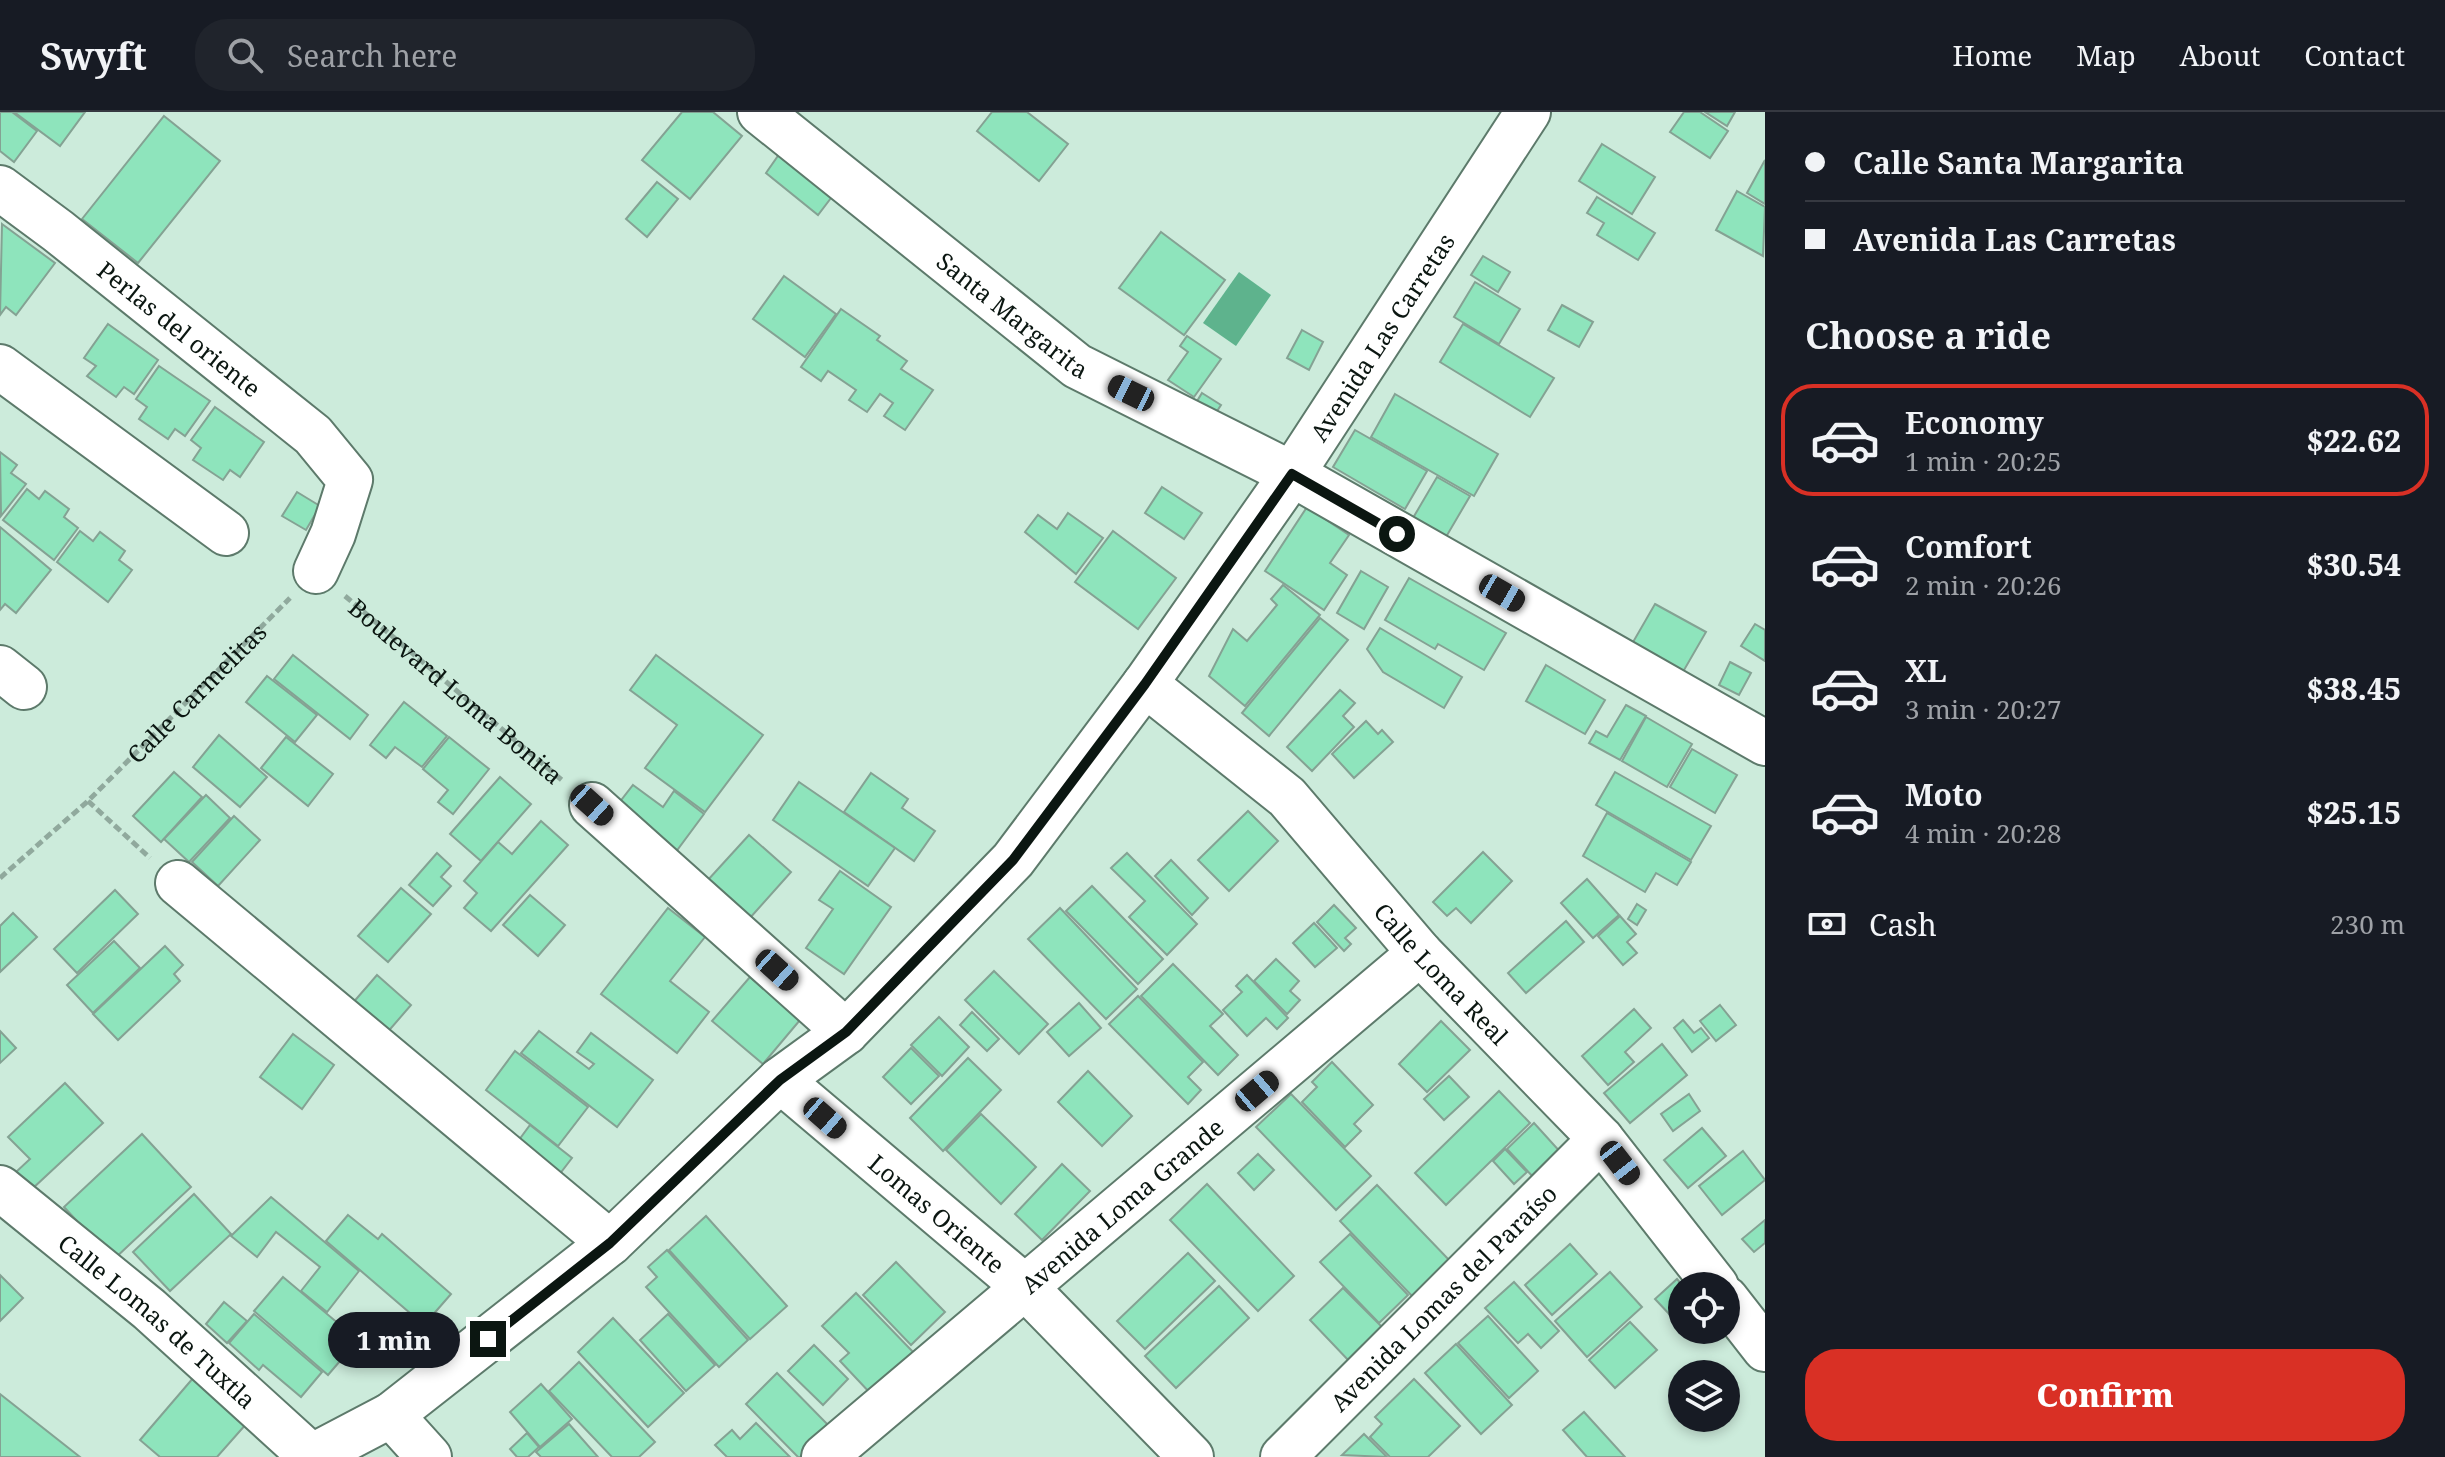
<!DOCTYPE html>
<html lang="en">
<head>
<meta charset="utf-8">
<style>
  :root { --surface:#171b24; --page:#20242c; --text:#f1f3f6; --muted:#9ea1a6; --line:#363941; --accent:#d93025 }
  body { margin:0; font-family:"Noto Serif",serif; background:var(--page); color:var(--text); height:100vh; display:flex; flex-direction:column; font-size:30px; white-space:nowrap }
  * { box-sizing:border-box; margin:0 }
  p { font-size:26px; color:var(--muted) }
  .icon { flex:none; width:44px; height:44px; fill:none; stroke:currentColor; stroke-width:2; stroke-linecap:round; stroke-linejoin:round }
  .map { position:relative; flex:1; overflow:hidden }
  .drawer { display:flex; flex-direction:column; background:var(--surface); width:680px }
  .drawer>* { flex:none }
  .hud { display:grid; align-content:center; height:176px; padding:0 40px; background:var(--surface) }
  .fabs { position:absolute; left:1668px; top:1160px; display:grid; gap:16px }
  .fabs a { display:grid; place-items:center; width:72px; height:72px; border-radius:50%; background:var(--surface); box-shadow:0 4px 12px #0003; font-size:40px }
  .end { position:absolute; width:36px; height:36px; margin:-18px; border:10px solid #0b1611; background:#fff; box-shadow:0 0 0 4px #fff }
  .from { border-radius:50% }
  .bubble { position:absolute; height:56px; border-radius:28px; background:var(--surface); box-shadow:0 4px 12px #0003; font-size:26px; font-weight:800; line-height:56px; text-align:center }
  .car { position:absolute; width:24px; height:48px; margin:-24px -12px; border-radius:10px; box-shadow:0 0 6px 2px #0007; background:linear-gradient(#222 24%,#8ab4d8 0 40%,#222 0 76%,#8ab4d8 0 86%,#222 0) }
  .hud b { display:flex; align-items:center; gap:28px; height:76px; font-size:30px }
  .hud b+b { border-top:2px solid var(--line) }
  .hud i { width:20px; height:20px; background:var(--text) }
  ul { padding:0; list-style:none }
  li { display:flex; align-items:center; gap:24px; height:112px; margin:0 16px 12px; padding:0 24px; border:4px solid transparent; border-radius:32px }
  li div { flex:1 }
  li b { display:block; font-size:30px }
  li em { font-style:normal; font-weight:800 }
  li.selected { border-color:var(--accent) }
  li>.icon { width:72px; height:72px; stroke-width:1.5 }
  h2 { padding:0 40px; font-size:36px; line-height:96px }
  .pay { display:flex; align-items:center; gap:20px; height:88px; padding:0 40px; font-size:30px }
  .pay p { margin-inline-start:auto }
  .primary-button { display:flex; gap:16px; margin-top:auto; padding:16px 40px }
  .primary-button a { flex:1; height:92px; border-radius:32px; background:var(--accent); color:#fff; font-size:32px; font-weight:800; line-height:92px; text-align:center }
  header { display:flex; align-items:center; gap:48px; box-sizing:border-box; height:112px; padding:0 40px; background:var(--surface); border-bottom:2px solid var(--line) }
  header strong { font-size:38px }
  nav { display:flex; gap:44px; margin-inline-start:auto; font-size:28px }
  .search { width:560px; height:72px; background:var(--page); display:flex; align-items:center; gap:20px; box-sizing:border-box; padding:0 28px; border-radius:32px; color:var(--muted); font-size:30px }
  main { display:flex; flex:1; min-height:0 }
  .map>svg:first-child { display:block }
</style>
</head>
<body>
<header>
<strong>Swyft</strong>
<div class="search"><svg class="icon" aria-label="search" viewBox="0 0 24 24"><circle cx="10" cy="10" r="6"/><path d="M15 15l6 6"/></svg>Search here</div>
<nav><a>Home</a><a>Map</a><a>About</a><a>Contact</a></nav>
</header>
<main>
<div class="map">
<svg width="1765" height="1345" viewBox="0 0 1765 1345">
  <rect width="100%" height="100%" fill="#ccebdb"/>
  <path fill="#5eb38d" d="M1239,160L1271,183L1236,234L1203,211Z"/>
  <g fill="#8ee4bc" stroke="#84a293" stroke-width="2">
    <path d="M0,0H12L37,19L14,50L0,39Z"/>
    <path d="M14,0H85L60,34Z"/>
    <path d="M682,0H713L742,24L690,87L642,48Z"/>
    <path d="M992,0H1027L1068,32L1039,69L977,19Z"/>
    <path d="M1684,0H1700L1728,19L1710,46L1670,20Z"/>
    <path d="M1705,0H1735L1727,14Z"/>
    <path d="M164,4L220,49L138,151L82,107Z"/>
    <path d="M1602,32L1655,65L1632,102L1579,69Z"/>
    <path d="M780,41L834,82L818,103L766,61Z"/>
    <path d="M1765,48V92L1747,81Z"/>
    <path d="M657,70L678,87L647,125L626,107Z"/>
    <path d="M1737,79L1765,95L1763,144L1716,118Z"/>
    <path d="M1597,85L1655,121L1638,148L1597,123L1604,111L1587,101Z"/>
    <path d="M2,112L55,151L16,203L6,195L0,203Z"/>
    <path d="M1161,120L1225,168L1184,223L1119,176Z"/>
    <path d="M1483,144L1510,160L1498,180L1471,163Z"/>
    <path d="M784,164L836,202L805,245L753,207Z"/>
    <path d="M1475,170L1520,197L1499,232L1454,205Z"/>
    <path d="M1562,193L1593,210L1579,235L1548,218Z"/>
    <path d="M841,197L880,224L877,228L907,249L901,257L933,278L905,318L884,304L893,291L880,282L867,300L849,288L856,278L828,259L821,269L801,255Z"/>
    <path d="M108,212L158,248L134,282L124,275L116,285L87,264L96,254L84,246Z"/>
    <path d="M1463,212L1554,266L1530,305L1440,250Z"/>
    <path d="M1302,218L1323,230L1309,258L1287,246Z"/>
    <path d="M1187,224L1221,247L1194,285L1168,268L1188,240L1180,234Z"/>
    <path d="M159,254L210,289L185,324L175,317L168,327L139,307L147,295L136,287Z"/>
    <path d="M1202,281L1221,293L1206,316L1188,304Z"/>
    <path d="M1395,282L1498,342L1474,384L1371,325Z"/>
    <path d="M215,295L264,330L240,365L230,358L223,368L193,348L201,336L191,328Z"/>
    <path d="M1355,318L1427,359L1405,397L1333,355Z"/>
    <path d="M0,340L17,353L11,361L26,372L1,404Z"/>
    <path d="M1437,365L1470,384L1446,425L1413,406Z"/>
    <path d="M1162,375L1202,401L1184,427L1145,401Z"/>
    <path d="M27,377L39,387L45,379L69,397L64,405L78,416L54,448L3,408Z"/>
    <path d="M297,380L320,394L306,418L282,404Z"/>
    <path d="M1307,395L1349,423L1330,451L1347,463L1324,498L1265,459Z"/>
    <path d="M1068,401L1103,426L1076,462L1025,420L1038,403L1057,417Z"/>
    <path d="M0,415L51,458L16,501L5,492L0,498Z"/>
    <path d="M80,419L93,429L100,420L125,439L119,448L132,458L108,490L57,450Z"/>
    <path d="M1113,419L1176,466L1138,517L1075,470Z"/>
    <path d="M1361,459L1388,475L1364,517L1337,501Z"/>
    <path d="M1409,466L1506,521L1484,558L1438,532L1435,537L1385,508Z"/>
    <path d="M1283,473L1320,503L1245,594L1209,564L1233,517L1247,529L1277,493L1271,487Z"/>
    <path d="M1655,492L1706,520L1680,565L1629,537Z"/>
    <path d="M1320,506L1348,528L1269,624L1242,601Z"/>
    <path d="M1755,512L1765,518V549L1741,534Z"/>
    <path d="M1380,516L1462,565L1444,596L1383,560L1367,537Z"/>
    <path d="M293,543L368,603L350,627L274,567Z"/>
    <path d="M656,543L763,623L705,700L645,656L677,613L630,578Z"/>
    <path d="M1730,550L1751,561L1739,583L1719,573Z"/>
    <path d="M1546,553L1605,588L1585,622L1526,589Z"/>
    <path d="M267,564L317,603L295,630L246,590Z"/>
    <path d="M1340,578L1355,591L1343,604L1354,615L1312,659L1287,635Z"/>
    <path d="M404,590L447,624L422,655L395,635L386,646L370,633Z"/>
    <path d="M1626,593L1646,604L1620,648L1589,631L1596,619L1607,625Z"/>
    <path d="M1646,605L1692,632L1667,675L1622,649Z"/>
    <path d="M1366,609L1378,622L1382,618L1393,630L1354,666L1332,642Z"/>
    <path d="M219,623L267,665L240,695L193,655Z"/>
    <path d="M286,625L333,662L308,694L261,656Z"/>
    <path d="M449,625L489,657L453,702L438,690L448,678L423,657Z"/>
    <path d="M1692,637L1737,663L1715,701L1670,675Z"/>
    <path d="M174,660L202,685L161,730L133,704Z"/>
    <path d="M1615,660L1711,714L1691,748L1596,693Z"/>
    <path d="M871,661L908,687L902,696L935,719L914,749L844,700Z"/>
    <path d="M500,665L531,692L481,749L450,722Z"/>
    <path d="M799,670L895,736L868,774L773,708Z"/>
    <path d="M633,673L663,695L674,679L704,702L675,741L615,696Z"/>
    <path d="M206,683L230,706L189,750L164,727Z"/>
    <path d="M1248,699L1278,729L1229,779L1198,748Z"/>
    <path d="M1607,701L1691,750L1677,773L1656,761L1645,780L1583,744Z"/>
    <path d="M234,704L260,728L218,774L192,750Z"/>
    <path d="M541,709L568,733L491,819L464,796L477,781L464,769L498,730L512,742Z"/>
    <path d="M749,723L791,760L749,807L707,769Z"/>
    <path d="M1483,740L1512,769L1471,811L1456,796L1447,804L1433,790Z"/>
    <path d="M437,741L451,754L441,765L451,774L433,794L409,773Z"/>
    <path d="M1127,741L1197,812L1167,843L1129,805L1145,789L1111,756Z"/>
    <path d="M1171,748L1208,786L1192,803L1155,764Z"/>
    <path d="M840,759L891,795L844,862L806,836L833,797L819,788Z"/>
    <path d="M1587,767L1619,803L1593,826L1561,791Z"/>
    <path d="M1092,774L1163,847L1138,872L1066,799Z"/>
    <path d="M401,776L431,802L388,850L358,824Z"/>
    <path d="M115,778L138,802L77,861L54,837Z"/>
    <path d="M530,783L565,813L538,844L503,813Z"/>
    <path d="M1637,792L1646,798L1637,813L1628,807Z"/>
    <path d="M1334,793L1356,816L1345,826L1351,832L1344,839L1317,810Z"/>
    <path d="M668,796L705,825L670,869L709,900L677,941L601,882Z"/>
    <path d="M1060,796L1137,877L1106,907L1028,827Z"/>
    <path d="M13,801L37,825L0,860V814Z"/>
    <path d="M1620,804L1636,822L1627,830L1637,841L1623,853L1598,824Z"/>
    <path d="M1566,809L1584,830L1526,881L1508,861Z"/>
    <path d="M1314,811L1337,836L1315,855L1293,831Z"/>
    <path d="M114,829L140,856L93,901L67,873Z"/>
    <path d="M165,834L183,853L174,862L180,869L118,928L93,902Z"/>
    <path d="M1276,847L1299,869L1290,879L1300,888L1287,902L1254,869Z"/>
    <path d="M1173,852L1223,902L1210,914L1238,943L1218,963L1141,884Z"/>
    <path d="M994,859L1048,912L1019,942L965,888Z"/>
    <path d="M377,863L411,893L379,930L345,900Z"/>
    <path d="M1247,863L1288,906L1277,917L1266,906L1247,924L1223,898L1242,880L1236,874Z"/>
    <path d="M750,865L800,908L763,952L712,909Z"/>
    <path d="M1138,884L1203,950L1188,965L1201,978L1188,992L1109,912Z"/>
    <path d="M1079,891L1101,916L1069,944L1047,920Z"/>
    <path d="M1720,893L1736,913L1716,929L1700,909Z"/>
    <path d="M1634,897L1651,916L1625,940L1634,950L1608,973L1582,944Z"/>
    <path d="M972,900L999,927L987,939L960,913Z"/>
    <path d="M939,905L969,935L942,964L911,933Z"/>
    <path d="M1683,908L1694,921L1701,916L1709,926L1692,940L1674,916Z"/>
    <path d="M1441,909L1470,938L1427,980L1399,952Z"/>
    <path d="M0,919L16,936L0,951Z"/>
    <path d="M539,919L589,957L594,952L577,940L591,921L653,968L617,1015L521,941Z"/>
    <path d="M293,922L334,953L302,997L260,965Z"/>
    <path d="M1662,932L1687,963L1630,1011L1604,981Z"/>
    <path d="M911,936L939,964L911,992L883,965Z"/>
    <path d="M515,939L588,995L558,1034L486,978Z"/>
    <path d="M968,946L1001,978L943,1039L910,1006Z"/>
    <path d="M1332,950L1373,993L1354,1012L1361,1019L1345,1035L1302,990L1317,975L1312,970Z"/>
    <path d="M1088,959L1132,1004L1102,1034L1058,990Z"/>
    <path d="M1449,964L1469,985L1444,1008L1424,987Z"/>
    <path d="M65,971L103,1011L32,1077L16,1060L30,1047L8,1025Z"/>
    <path d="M1499,979L1530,1011L1446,1093L1415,1061Z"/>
    <path d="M1291,982L1371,1064L1336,1098L1256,1015Z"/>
    <path d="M1689,982L1700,999L1673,1019L1661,1002Z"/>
    <path d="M981,1002L1036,1055L1001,1092L946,1038Z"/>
    <path d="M1534,1011L1563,1043L1536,1068L1507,1037Z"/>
    <path d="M530,1013L572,1046L555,1068L513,1036Z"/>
    <path d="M1702,1016L1726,1044L1688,1076L1664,1048Z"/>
    <path d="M142,1022L191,1075L113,1148L64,1095Z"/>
    <path d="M1505,1037L1527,1060L1514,1072L1493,1049Z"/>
    <path d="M1743,1039L1765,1068L1722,1103L1699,1074Z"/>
    <path d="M1258,1042L1274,1058L1254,1078L1238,1061Z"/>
    <path d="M1062,1052L1090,1079L1042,1128L1015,1102Z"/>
    <path d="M1207,1072L1294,1164L1258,1199L1170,1108Z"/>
    <path d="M1377,1073L1451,1150L1414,1186L1340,1109Z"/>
    <path d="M194,1082L231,1122L170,1179L133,1140Z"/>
    <path d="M271,1085L359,1159L327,1200L301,1179L320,1155L276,1120L257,1145L231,1124Z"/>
    <path d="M348,1103L378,1127L382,1122L451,1182L424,1213L326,1129Z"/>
    <path d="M706,1104L787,1194L750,1227L669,1138Z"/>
    <path d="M1765,1108V1131L1754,1140L1742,1127Z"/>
    <path d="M1350,1122L1408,1183L1379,1211L1320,1150Z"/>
    <path d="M1570,1132L1597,1162L1552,1203L1525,1173Z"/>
    <path d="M667,1138L748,1228L719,1255L646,1175L657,1165L648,1155Z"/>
    <path d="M1188,1141L1215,1169L1145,1237L1117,1209Z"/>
    <path d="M896,1150L945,1200L911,1233L863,1183Z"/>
    <path d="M1610,1160L1642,1195L1587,1245L1555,1209Z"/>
    <path d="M0,1163L23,1186L0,1209Z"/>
    <path d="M283,1165L358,1228L328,1263L254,1199Z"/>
    <path d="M1677,1167L1683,1174L1682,1196L1672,1205L1655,1187Z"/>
    <path d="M1514,1170L1559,1219L1541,1236L1528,1222L1518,1231L1485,1196Z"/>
    <path d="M1219,1174L1249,1206L1176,1276L1145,1244Z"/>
    <path d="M1343,1176L1384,1217L1350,1250L1310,1208Z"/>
    <path d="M856,1181L915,1242L872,1283L840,1249L849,1241L822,1214Z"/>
    <path d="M224,1190L247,1209L227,1231L206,1212Z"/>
    <path d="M254,1202L322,1260L301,1285L263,1253L259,1258L229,1231Z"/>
    <path d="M668,1202L715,1253L686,1279L640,1228Z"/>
    <path d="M1488,1204L1538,1259L1509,1286L1458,1231Z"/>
    <path d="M613,1206L684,1281L648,1315L578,1240Z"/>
    <path d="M1630,1210L1657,1238L1615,1276L1589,1248Z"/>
    <path d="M1456,1232L1512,1293L1481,1322L1425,1261Z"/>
    <path d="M814,1233L848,1267L823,1293L788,1259Z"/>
    <path d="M579,1250L655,1330L639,1345H612L549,1279Z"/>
    <path d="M777,1261L833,1318L806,1345H798L746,1292Z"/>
    <path d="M194,1265L247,1311L217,1345H160L140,1328Z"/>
    <path d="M1414,1267L1460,1314L1428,1345H1390L1370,1325L1382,1312L1375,1305Z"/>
    <path d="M541,1272L572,1307L540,1335L510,1300Z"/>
    <path d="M0,1282L80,1345H0Z"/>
    <path d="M1584,1300L1625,1345H1587L1563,1318Z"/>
    <path d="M756,1311L790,1345H727L715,1333L732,1318L740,1327Z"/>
    <path d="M569,1312L598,1345H541L536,1340Z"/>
    <path d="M527,1321L539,1335L528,1345H517L510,1337Z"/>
    <path d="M1364,1322L1387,1345L1342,1343Z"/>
  </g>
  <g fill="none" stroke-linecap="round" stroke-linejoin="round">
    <defs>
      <g id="minor">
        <path id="s3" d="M760,0L1077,254L1292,362L1765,631"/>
        <path id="s4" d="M0,76L58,119L313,323L350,368L333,422L316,459"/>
        <path d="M0,255L226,421"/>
        <path d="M0,556L24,575"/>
        <path id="s5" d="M1145,572L1287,685L1420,841L1601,1027L1716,1174"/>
        <path d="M592,693L846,920"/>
        <path d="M178,771L610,1131"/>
        <path id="s6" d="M780,968L1026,1176L1191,1345"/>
        <path id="s7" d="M0,1076L149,1197L312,1345"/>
        <path d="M1726,1187L1765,1237"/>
        <path d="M391,1303L429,1345"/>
        <path id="s8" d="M311,1345L391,1303L610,1131L780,968L846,920L1013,748L1145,572L1292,362L1528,0"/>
        <path id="s9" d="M824,1345L1420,841"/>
        <path id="s10" d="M1283,1345L1601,1027"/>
      </g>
    </defs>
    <use href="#minor" stroke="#5d7a6b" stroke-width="48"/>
    <g stroke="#90a99d" stroke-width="5" stroke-dasharray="8 4" stroke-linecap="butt">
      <path id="s1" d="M345,484L563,669"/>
      <path d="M88,689L150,746"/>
      <path id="s2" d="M0,766L88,689L290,486"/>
    </g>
    <use href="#minor" stroke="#fff" stroke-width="44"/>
  </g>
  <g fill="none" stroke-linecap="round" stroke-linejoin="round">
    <path stroke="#0b1611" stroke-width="10" d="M488,1227L610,1131L780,968L846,920L1013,748L1145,572L1292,362L1397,422"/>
  </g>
  <g text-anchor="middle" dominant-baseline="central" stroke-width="6" stroke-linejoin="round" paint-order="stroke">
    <g font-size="24" fill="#0b1611" stroke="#d9f9e8">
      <text stroke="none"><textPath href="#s3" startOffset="324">Santa Margarita</textPath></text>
      <text stroke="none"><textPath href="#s4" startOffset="228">Perlas del oriente</textPath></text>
      <text stroke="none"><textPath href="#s8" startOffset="1566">Avenida Las Carretas</textPath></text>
      <text stroke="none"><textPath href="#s1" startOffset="146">Boulevard Loma Bonita</textPath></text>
      <text stroke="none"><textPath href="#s2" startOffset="270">Calle Carmelitas</textPath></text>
      <text stroke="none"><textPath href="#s5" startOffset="416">Calle Loma Real</textPath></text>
      <text stroke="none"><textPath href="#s9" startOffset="390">Avenida Loma Grande</textPath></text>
      <text stroke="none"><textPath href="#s6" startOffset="206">Lomas Oriente</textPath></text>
      <text stroke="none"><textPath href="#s10" startOffset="226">Avenida Lomas del Paraíso</textPath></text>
      <text stroke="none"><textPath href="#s7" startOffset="206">Calle Lomas de Tuxtla</textPath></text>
    </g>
  </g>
</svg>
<div class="fabs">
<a><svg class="icon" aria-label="locate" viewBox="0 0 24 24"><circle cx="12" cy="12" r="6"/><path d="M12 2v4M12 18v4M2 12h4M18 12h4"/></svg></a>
<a><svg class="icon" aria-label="layers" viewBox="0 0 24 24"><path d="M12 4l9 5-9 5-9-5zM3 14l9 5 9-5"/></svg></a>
</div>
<i class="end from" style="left:1397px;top:422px"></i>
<i class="end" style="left:488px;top:1227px"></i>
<div class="bubble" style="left:328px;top:1200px;width:132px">1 min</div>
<i class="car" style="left:1131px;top:281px;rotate:296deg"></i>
<i class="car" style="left:1502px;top:481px;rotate:120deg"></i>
<i class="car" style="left:592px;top:693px;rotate:132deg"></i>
<i class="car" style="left:777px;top:858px;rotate:132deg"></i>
<i class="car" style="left:1257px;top:979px;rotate:50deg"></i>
<i class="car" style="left:825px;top:1006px;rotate:131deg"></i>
<i class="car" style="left:1620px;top:1051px;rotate:142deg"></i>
</div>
<section class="drawer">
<div class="hud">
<b><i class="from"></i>Calle Santa Margarita</b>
<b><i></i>Avenida Las Carretas</b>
</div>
<h2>Choose a ride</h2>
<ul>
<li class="selected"><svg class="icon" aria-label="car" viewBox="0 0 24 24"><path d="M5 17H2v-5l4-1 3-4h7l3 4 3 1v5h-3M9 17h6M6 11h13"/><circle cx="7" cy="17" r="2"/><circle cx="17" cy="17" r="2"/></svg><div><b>Economy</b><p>1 min · 20:25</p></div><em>$22.62</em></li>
<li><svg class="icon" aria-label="car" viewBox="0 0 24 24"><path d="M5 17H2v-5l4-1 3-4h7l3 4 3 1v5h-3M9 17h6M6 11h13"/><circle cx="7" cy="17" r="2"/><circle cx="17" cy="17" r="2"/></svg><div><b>Comfort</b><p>2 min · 20:26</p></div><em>$30.54</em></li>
<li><svg class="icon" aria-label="car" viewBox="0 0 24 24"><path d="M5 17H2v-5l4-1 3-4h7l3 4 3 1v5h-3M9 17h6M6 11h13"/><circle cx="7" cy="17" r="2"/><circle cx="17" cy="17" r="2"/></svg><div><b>XL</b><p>3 min · 20:27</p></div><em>$38.45</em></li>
<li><svg class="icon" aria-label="car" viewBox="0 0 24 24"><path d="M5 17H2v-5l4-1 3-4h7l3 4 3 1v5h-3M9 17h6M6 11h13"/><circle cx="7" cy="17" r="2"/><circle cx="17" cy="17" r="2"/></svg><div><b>Moto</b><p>4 min · 20:28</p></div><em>$25.15</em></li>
</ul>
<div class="pay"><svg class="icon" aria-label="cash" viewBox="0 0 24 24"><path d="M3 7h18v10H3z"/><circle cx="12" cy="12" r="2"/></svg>Cash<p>230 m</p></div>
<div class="primary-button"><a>Confirm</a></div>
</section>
</main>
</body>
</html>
